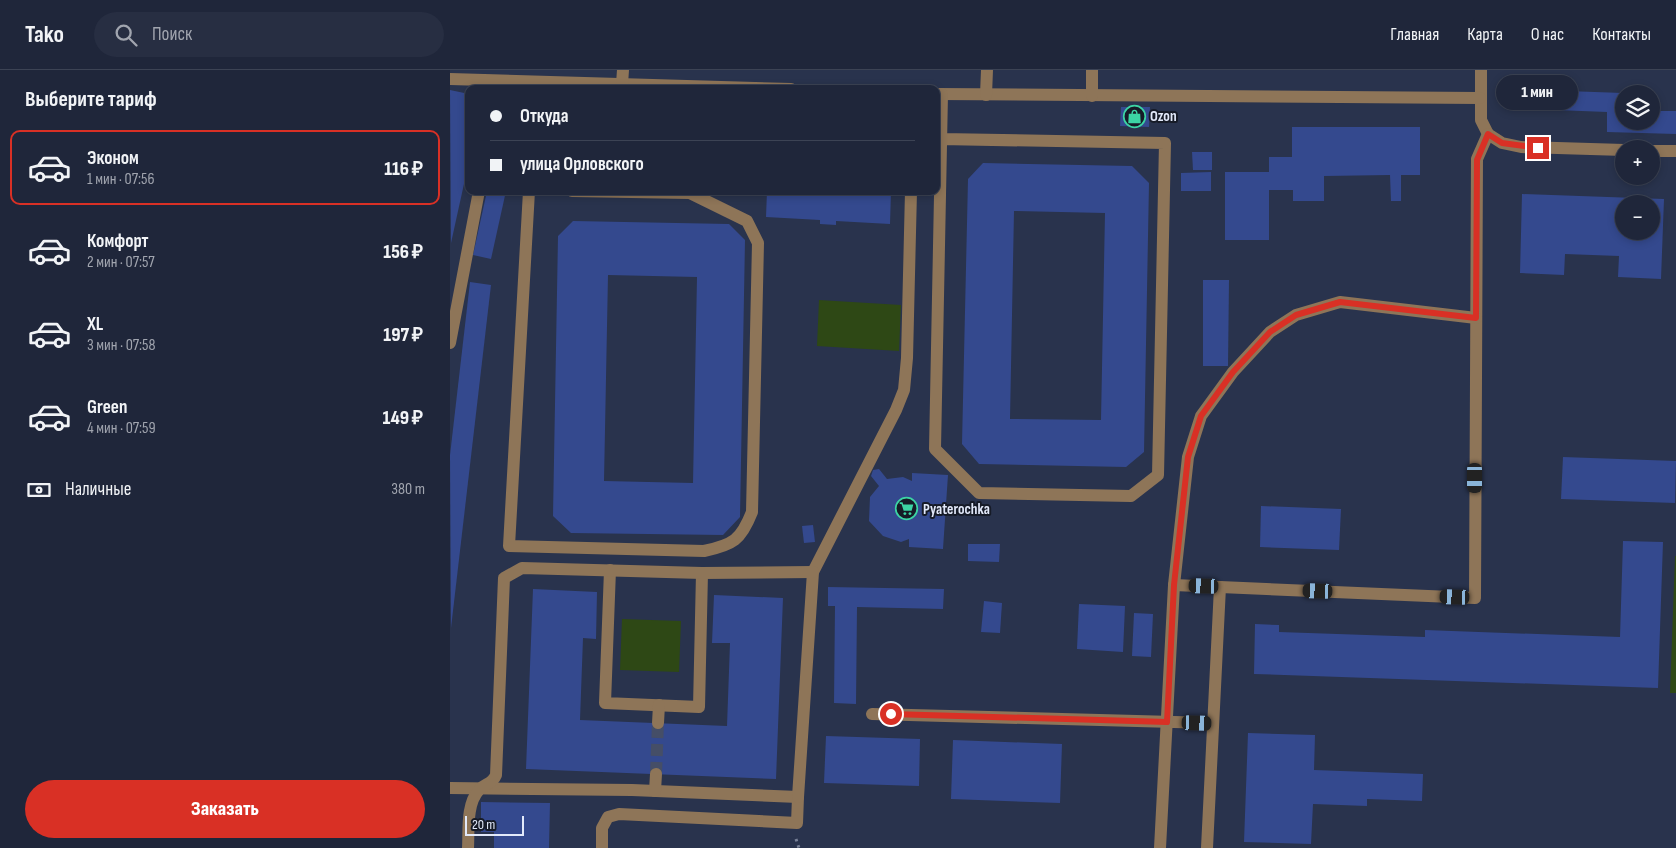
<!DOCTYPE html>
<html lang="ru">
<head>
<meta charset="utf-8">
<style>
  :root { --surface:#1f263a; --page:#272e42; --text:#f1f3f6; --muted:#a1a5af; --line:#3c4354; --accent:#d93025 }
  body { margin:0; font-family:"Sofia Sans Condensed",sans-serif; background:var(--page); color:var(--text); height:100vh; display:flex; flex-direction:column; font-size:19px; white-space:nowrap }
  * { box-sizing:border-box; margin:0 }
  p { font-size:16px; color:var(--muted) }
  .icon { flex:none; width:28px; height:28px; fill:none; stroke:currentColor; stroke-width:2; stroke-linecap:round; stroke-linejoin:round }
  .map { position:relative; flex:1; overflow:hidden }
  .drawer { display:flex; flex-direction:column; background:var(--surface); width:450px }
  .drawer>* { flex:none }
  .guide { position:absolute; left:15px; top:15px; width:475px; height:110px; border-radius:10px; box-shadow:0 2px 8px #0003,0 0 0 1px var(--line); display:grid; align-content:center; height:110px; padding:0 25px; background:var(--surface) }
  .fabs { position:absolute; left:1165px; top:15px; display:grid; gap:10px }
  .fabs a { display:grid; place-items:center; width:45px; height:45px; border-radius:50%; background:var(--surface); box-shadow:0 2px 8px #0003,0 0 0 1px var(--line); font-size:25px }
  .scale { position:absolute; left:15px; bottom:12px; width:59px; box-sizing:border-box; padding-left:5px; border:2px solid #e2e9fa; border-top:0; font-size:14px; line-height:18px; white-space:nowrap; color:#e2e9fa; -webkit-text-stroke:4px #161b27; paint-order:stroke }
  .end { position:absolute; width:22px; height:22px; margin:-11px; border:6px solid #d93025; background:#fff; box-shadow:0 0 0 2px #fff }
  .from { border-radius:50% }
  .bubble { position:absolute; height:35px; border-radius:18px; background:var(--surface); box-shadow:0 2px 8px #0003,0 0 0 1px var(--line); font-size:16px; font-weight:800; line-height:35px; text-align:center }
  .car { position:absolute; width:15px; height:30px; margin:-15px -8px; border-radius:6px; box-shadow:0 0 4px 1px #0007; background:linear-gradient(#222 24%,#8ab4d8 0 40%,#222 0 76%,#8ab4d8 0 86%,#222 0) }
  .guide b { display:flex; align-items:center; gap:18px; height:48px; font-size:19px }
  .guide b+b { border-top:1px solid var(--line) }
  .guide i { width:12px; height:12px; background:var(--text) }
  ul { padding:0; list-style:none }
  li { display:flex; align-items:center; gap:15px; height:75px; margin:0 10px 8px; padding:0 15px; border:2px solid transparent; border-radius:10px }
  li div { flex:1 }
  li b { display:block; font-size:19px }
  li em { font-style:normal; font-weight:800 }
  li.selected { border-color:var(--accent) }
  li>.icon { width:45px; height:45px; stroke-width:1.5 }
  h2 { padding:0 25px; font-size:22px; line-height:60px }
  .pay { display:flex; align-items:center; gap:12px; height:55px; padding:0 25px; font-size:19px }
  .pay p { margin-inline-start:auto }
  .cta { display:flex; gap:10px; margin-top:auto; padding:10px 25px }
  .cta a { flex:1; height:58px; border-radius:30px; background:var(--accent); color:#fff; font-size:20px; font-weight:800; line-height:58px; text-align:center }
  header { display:flex; align-items:center; gap:30px; box-sizing:border-box; height:70px; padding:0 25px; background:var(--surface); border-bottom:1px solid var(--line) }
  header strong { font-size:24px }
  nav { display:flex; gap:28px; margin-inline-start:auto; font-size:18px }
  .search { width:350px; height:45px; background:var(--page); display:flex; align-items:center; gap:12px; box-sizing:border-box; padding:0 18px; border-radius:28px; color:var(--muted); font-size:19px }
  main { display:flex; flex:1; min-height:0 }
  .map>svg:first-child { display:block }
</style>
</head>
<body>
<header>
<strong>Tako</strong>
<div class="search"><svg class="icon" aria-label="search" viewBox="0 0 24 24"><circle cx="10" cy="10" r="6"/><path d="M15 15l6 6"/></svg>Поиск</div>
<nav><a>Главная</a><a>Карта</a><a>О нас</a><a>Контакты</a></nav>
</header>
<main>
<section class="drawer">
<h2>Выберите тариф</h2>
<ul>
<li class="selected"><svg class="icon" aria-label="car" viewBox="0 0 24 24"><path d="M5 17H2v-5l4-1 3-4h7l3 4 3 1v5h-3M9 17h6M6 11h13"/><circle cx="7" cy="17" r="2"/><circle cx="17" cy="17" r="2"/></svg><div><b>Эконом</b><p>1 мин · 07:56</p></div><em>116 ₽</em></li>
<li><svg class="icon" aria-label="car" viewBox="0 0 24 24"><path d="M5 17H2v-5l4-1 3-4h7l3 4 3 1v5h-3M9 17h6M6 11h13"/><circle cx="7" cy="17" r="2"/><circle cx="17" cy="17" r="2"/></svg><div><b>Комфорт</b><p>2 мин · 07:57</p></div><em>156 ₽</em></li>
<li><svg class="icon" aria-label="car" viewBox="0 0 24 24"><path d="M5 17H2v-5l4-1 3-4h7l3 4 3 1v5h-3M9 17h6M6 11h13"/><circle cx="7" cy="17" r="2"/><circle cx="17" cy="17" r="2"/></svg><div><b>XL</b><p>3 мин · 07:58</p></div><em>197 ₽</em></li>
<li><svg class="icon" aria-label="car" viewBox="0 0 24 24"><path d="M5 17H2v-5l4-1 3-4h7l3 4 3 1v5h-3M9 17h6M6 11h13"/><circle cx="7" cy="17" r="2"/><circle cx="17" cy="17" r="2"/></svg><div><b>Green</b><p>4 мин · 07:59</p></div><em>149 ₽</em></li>
</ul>
<div class="pay"><svg class="icon" aria-label="cash" viewBox="0 0 24 24"><path d="M3 7h18v10H3z"/><circle cx="12" cy="12" r="2"/></svg>Наличные<p>380 m</p></div>
<div class="cta"><a>Заказать</a></div>
</section>
<div class="map">
<svg width="1226" height="778" viewBox="0 0 1226 778">
  <rect width="100%" height="100%" fill="#29334d"/>
  <g fill="#2e4815">
    <path d="M369,230L451,235L449,281L367,276Z"/>
    <path d="M1225,486H1226V623H1220Z"/>
    <path d="M172,549L231,551L229,602L170,600Z"/>
  </g>
  <g fill="#34498e" fill-rule="evenodd">
    <path d="M1059,19L1173,23L1174,51H1201V41H1226V64L1157,62V42L1058,38Z"/>
    <path d="M0,20L19,24V91L1,173Z"/>
    <path d="M671,37H700L699,57L670,56Z"/>
    <path d="M842,57H970V105H951V131H941L940,105L874,106V131H843V120H819V170H775V102H819V87H842Z"/>
    <path d="M742,82H762V100H743Z"/>
    <path d="M533,93L682,96L699,113L694,382L676,397L529,394L512,374L518,109ZM564,141L655,143L651,350L560,349Z"/>
    <path d="M761,102V121H731V103Z"/>
    <path d="M37,121H56L41,189L23,185Z"/>
    <path d="M317,121H441L440,154L386,151V155L370,154V150L316,147Z"/>
    <path d="M1072,124L1214,129L1211,209L1168,207L1169,186L1115,184L1114,205L1070,203ZM1174,134H1201V161H1174Z"/>
    <path d="M123,151L279,154L295,170L290,447L273,465L121,463L103,446L108,166ZM158,205L247,207L243,413L154,411Z"/>
    <path d="M753,210H779L778,296H753Z"/>
    <path d="M20,212L41,215L1,558L0,385Z"/>
    <path d="M1113,387L1226,391L1225,433L1111,429Z"/>
    <path d="M429,399L437,409L453,407L462,411V403L498,405L493,479L459,477V469L451,472L433,466L419,451L420,427L429,416L421,406L423,400Z"/>
    <path d="M811,436L891,439L889,480L810,477Z"/>
    <path d="M363,455L365,472L354,473L352,456Z"/>
    <path d="M1173,471L1213,472L1208,618L804,604L805,554L829,555V562L975,567V560L1170,567Z"/>
    <path d="M518,474H550L549,492L518,491Z"/>
    <path d="M378,517L494,519L493,539L407,537L406,634L384,633L385,536H378Z"/>
    <path d="M83,519L147,522L146,569L133,568L130,650L277,656L280,573H262L264,525L333,528L326,709L76,699Z"/>
    <path d="M534,531L552,533L550,563L531,562Z"/>
    <path d="M629,534L675,536L673,582L627,579Z"/>
    <path d="M684,543L703,544L701,587L682,586Z"/>
    <path d="M798,663L865,665L864,700L973,704L972,731L917,729V736L863,734L861,774L794,772Z"/>
    <path d="M376,666L470,669L469,716L374,713Z"/>
    <path d="M503,670L612,674L610,733L501,729Z"/>
    <path d="M31,732L100,733L99,778H44V762H31Z"/>
  </g>
  <g fill="none" stroke-linecap="round" stroke-linejoin="round">
    <path stroke="#454e67" stroke-width="12" stroke-dasharray="12 6" stroke-linecap="butt" d="M206,704L208,653"/>
    <path stroke="#788197" stroke-width="3" stroke-dasharray="2.5 4" stroke-linecap="butt" d="M346,769L349,778"/>
    <g stroke="#8e7558" stroke-width="12">
      <path d="M1031,0V50L1038,64"/>
      <path d="M0,9L341,19"/>
      <path d="M172,14L173,0"/>
      <path d="M486,24L1030,28"/>
      <path d="M536,25L537,0"/>
      <path d="M642,26V0"/>
      <path d="M1038,64L1052,73L1071,77L1174,80"/>
      <path d="M491,69L715,73L708,405L681,426L529,423L485,379L492,24"/>
      <path d="M1201,81H1226"/>
      <path d="M79,121L59,476L254,481C283,475 291,470 302,442L308,173L297,151L240,123L122,121"/>
      <path d="M0,273L29,121"/>
      <path d="M160,500L155,633L249,637L252,503"/>
      <path d="M724,515L1025,528L1027,89L1038,64"/>
      <path d="M422,644L761,653"/>
      <path d="M208,653L209,635"/>
      <path d="M0,718L182,720L348,727L347,753L169,744L158,747L152,758V778"/>
      <path d="M205,721L206,704"/>
      <path d="M348,727L363,502L446,340L454,320L457,288L461,121"/>
      <path d="M18,778C19,761 16,734 29,720C35,713 42,715 46,705L54,508L72,498L252,503L363,502"/>
      <path d="M710,778L724,515L738,387L751,346L783,302L820,262L846,245L890,232L1026,248"/>
      <path d="M757,778L770,517"/>
    </g>
  </g>
  <g fill="none" stroke-linecap="round" stroke-linejoin="round">
    <path stroke="#d93025" stroke-width="6" d="M441,644L717,652L724,515L738,387L751,346L783,302L820,262L846,245L890,232L1026,248L1027,90L1038,64L1052,73L1088,78"/>
  </g>
  <defs>
    <symbol id="shop-ring" viewBox="-11 -11 22 22"><circle r="9.5" fill="#161b27" stroke="#3cd4a4" stroke-width="1.5"/><path d="M-5-2.5h2.3a2.7 3.5 0 0 1 5.4 0H5L5.5 6h-11ZM-1.5-2.5h3a1.5 2.3 0 0 0-3 0Z" fill="#3cd4a4"/></symbol>
    <symbol id="supermarket-ring" viewBox="-11 -11 22 22"><circle r="9.5" fill="#161b27" stroke="#3cd4a4" stroke-width="1.5"/><path d="M-6-5.5h2.5l.6 2H6L4.5 2H-2.5L-4.4-4H-6ZM-1.5 3.2a1.3 1.3 0 1 0 .1 0ZM3 3.2a1.3 1.3 0 1 0 .1 0Z" fill="#3cd4a4"/></symbol>
  </defs>
  <g fill-rule="evenodd">
    <use href="#shop-ring" x="672" y="34" width="25" height="25"/>
    <use href="#supermarket-ring" x="444" y="426" width="25" height="25"/>
  </g>
  <g text-anchor="middle" dominant-baseline="central" stroke-width="4" stroke-linejoin="round" paint-order="stroke">
    <g font-size="15" font-weight="bold" fill="#e2e9fa" stroke="#161b27" text-anchor="start">
      <text x="700" y="46">Ozon</text>
      <text x="473" y="439">Pyaterochka</text>
    </g>
  </g>
</svg>
<div class="fabs">
<a><svg class="icon" aria-label="layers" viewBox="0 0 24 24"><path d="M12 4l9 5-9 5-9-5zM3 14l9 5 9-5"/></svg></a>
<a>+</a>
<a>−</a>
</div>
<div class="scale">20 m</div>
<i class="end from" style="left:441px;top:644px"></i>
<i class="end" style="left:1088px;top:78px"></i>
<div class="bubble" style="left:1046px;top:5px;width:82px">1 мин</div>
<i class="car" style="left:1025px;top:408px;rotate:180deg"></i>
<i class="car" style="left:754px;top:516px;rotate:272deg"></i>
<i class="car" style="left:868px;top:521px;rotate:272deg"></i>
<i class="car" style="left:1005px;top:527px;rotate:272deg"></i>
<i class="car" style="left:747px;top:653px;rotate:92deg"></i>
<div class="guide">
<b><i class="from"></i>Откуда</b>
<b><i></i>улица Орловского</b>
</div>
</div>
</main>
</body>
</html>
